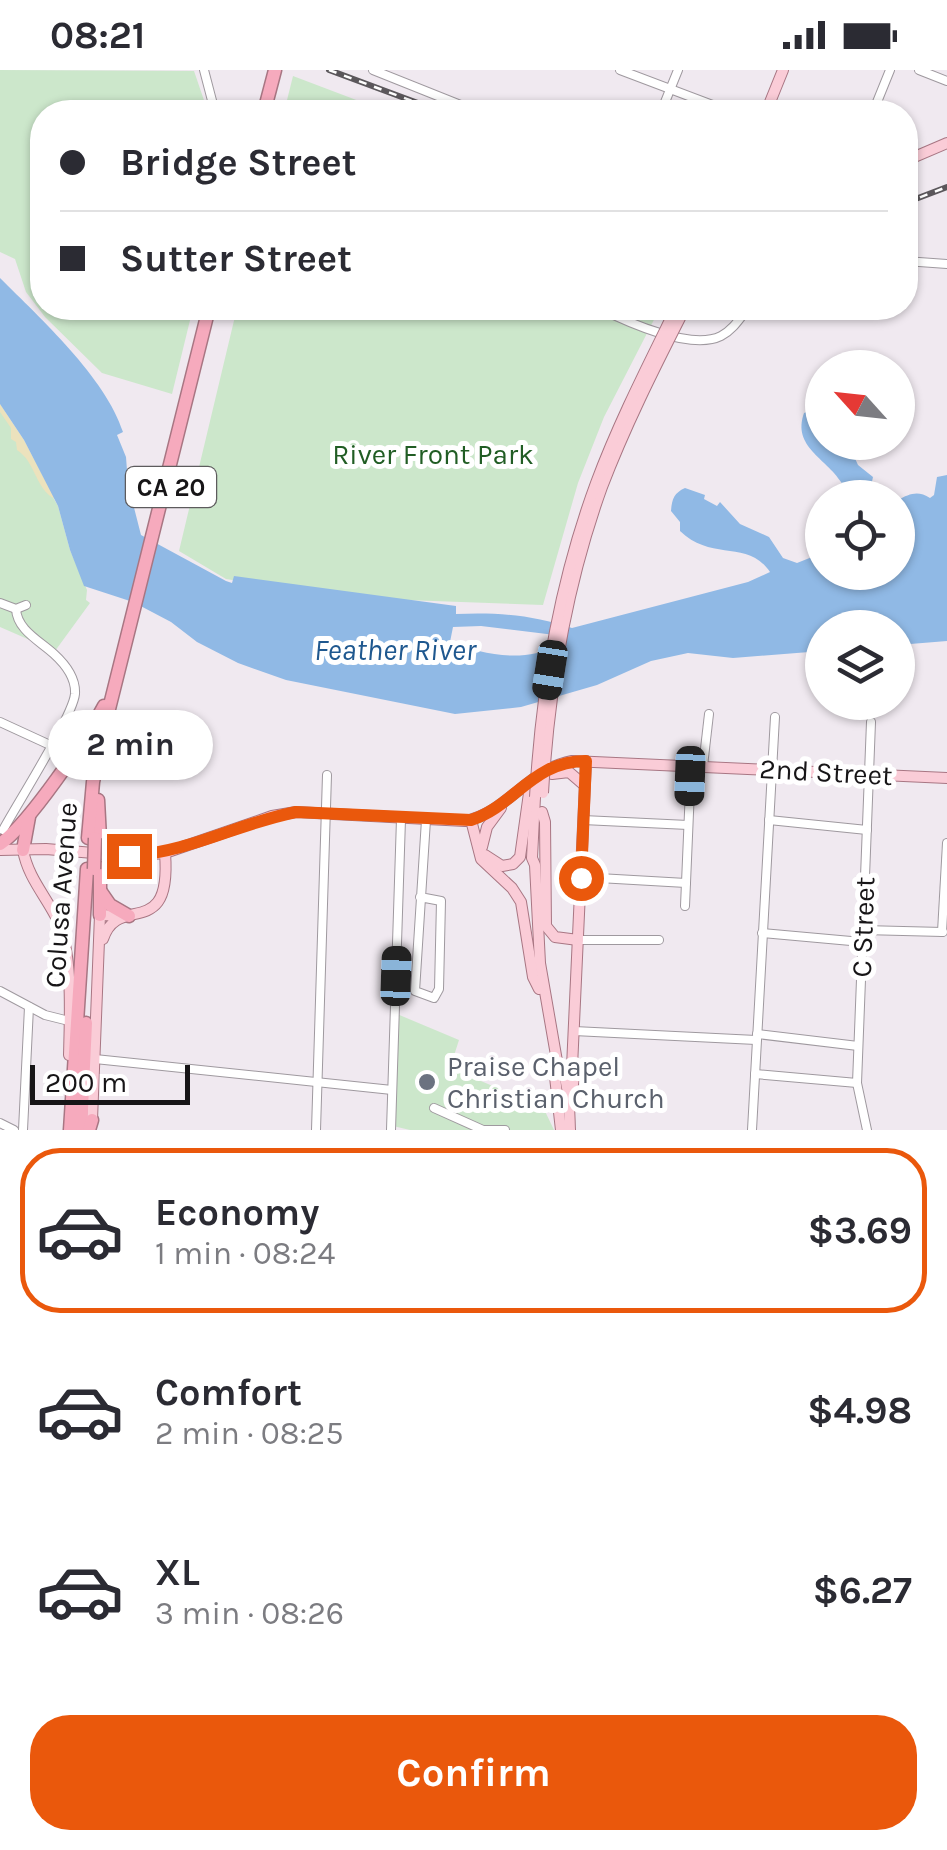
<!DOCTYPE html>
<html lang="en">
<head>
<meta charset="utf-8">
<style>
  :root { --surface:#fff; --page:#f2f2f3; --text:#2b2b33; --muted:#7c7c81; --line:#e1e1e2; --accent:#ea580c }
  body { margin:0; font-family:Karla,sans-serif; background:var(--page); color:var(--text); height:100vh; display:flex; flex-direction:column; font-size:38px; white-space:nowrap }
  * { box-sizing:border-box; margin:0 }
  p { font-size:32px; color:var(--muted) }
  .icon { flex:none; width:55px; height:55px; fill:none; stroke:currentColor; stroke-width:2; stroke-linecap:round; stroke-linejoin:round }
  .map { position:relative; height:1060px; overflow:hidden }
  .drawer { display:flex; flex-direction:column; background:var(--surface); flex:1 }
  .drawer>* { flex:none }
  .guide { position:absolute; left:30px; top:30px; width:888px; height:220px; border-radius:40px; box-shadow:0 2px 8px #0004; display:grid; align-content:center; height:220px; padding:0 30px; background:var(--surface) }
  .needle { width:65px; rotate:297deg }
  .controls { position:absolute; left:805px; top:280px; display:grid; gap:20px }
  .controls a { display:grid; place-items:center; width:110px; height:110px; border-radius:50%; background:var(--surface); box-shadow:0 2px 8px #0004; font-size:50px }
  .scale { position:absolute; left:30px; bottom:25px; width:160px; box-sizing:border-box; padding-left:10px; border:5px solid #171517; border-top:0; font-size:28px; line-height:35px; white-space:nowrap; color:#171517; -webkit-text-stroke:8px #fff; paint-order:stroke }
  .end { position:absolute; width:45px; height:45px; margin:-22px; border:12px solid #ea580c; background:#fff; box-shadow:0 0 0 5px #fff }
  .from { border-radius:50% }
  .bubble { position:absolute; height:70px; border-radius:35px; background:var(--surface); box-shadow:0 2px 8px #0004; font-size:32px; font-weight:700; line-height:70px; text-align:center }
  .car { position:absolute; width:30px; height:60px; margin:-30px -15px; border-radius:12px; box-shadow:0 0 8px 2px #0007; background:linear-gradient(#222 24%,#8ab4d8 0 40%,#222 0 76%,#8ab4d8 0 86%,#222 0) }
  .guide b { display:flex; align-items:center; gap:35px; height:95px; font-size:38px }
  .guide b+b { border-top:2px solid var(--line) }
  .guide i { width:25px; height:25px; background:var(--text) }
  ul { padding:18px 0 0; list-style:none }
  li { display:flex; align-items:center; gap:30px; height:165px; margin:0 20px 15px; padding:0 10px; border:5px solid transparent; border-radius:40px }
  li div { flex:1 }
  li b { display:block; font-size:38px }
  li em { font-style:normal; font-weight:700 }
  li.current { border-color:var(--accent) }
  li>.icon { width:90px; height:90px; stroke-width:1.5 }
  .cta { display:flex; gap:20px; margin-top:auto; padding:20px 30px }
  .cta a { flex:1; height:115px; border-radius:40px; background:var(--accent); color:#fff; font-size:40px; font-weight:700; line-height:115px; text-align:center }
  .status { display:flex; justify-content:space-between; align-items:center; height:70px; padding:0 50px; background:var(--surface); direction:ltr }
  .status svg { height:28px; fill:currentColor }
  .map>svg:first-child { display:block }
</style>
</head>
<body>
<div class="status"><b>08:21</b><svg viewBox="0 0 49 12"><path d="M0 12V9h3v3zM5 12V6h3v6zM10 12V3h3v9zM15 12V0h3v12zM26 1h20v11H26zM47 4h2v5h-2z"/></svg></div>
<div class="map">
<svg width="947" height="1060" viewBox="0 0 947 1060">
  <rect width="100%" height="100%" fill="#f0e9f0"/>
  <g fill="#cce7cb">
    <path d="M0,0L194,1L208,42H42V238H193L172,324L102,303L45,247L26,222L15,189L0,182Z"/>
    <path d="M293,6L388,42H284Z"/>
    <path d="M237,238H660L604,347L578,413L543,535L349,528L226,509L179,481Z"/>
    <path d="M0,334L58,436L70,480L87,520L86,530L90,533L55,581L0,557Z"/>
    <path d="M397,944L459,970L450,998L543,1037L554,1060H410L393,1056Z"/>
  </g>
  <path fill="#ece2bd" d="M0,334L24,370L55,429C35,419 36,392 17,380L16,372L11,369V358L0,342Z"/>
  <g fill="#90b9e5" fill-rule="evenodd">
    <path d="M0,208C40,248 106,308 123,362L117,365L126,387L128,414L141,465L226,511L232,513L234,506L456,536V544C496,542 534,545 572,558L748,512L770,502C748,469 712,492 680,461V452L671,441C672,429 674,423 685,418L705,425L704,429L717,436L720,432L740,454L769,467L783,488L797,493L822,483V502H898V430C909,424 918,420 930,428L934,425L937,407L947,405V571L898,575V558H822V581L733,588L688,583L651,591L597,615L521,637L455,644L286,610L238,593L197,572L171,552L133,532L84,516L70,480L58,436L24,370L0,334ZM481,556L555,565L556,575C525,594 482,584 450,572L453,557Z"/>
    <path d="M812,340L822,343V372L848,373L858,395L873,407L870,421L874,427H849C846,422 844,417 841,412C826,388 792,377 804,343Z"/>
  </g>
  <g fill="none" stroke-linecap="round" stroke-linejoin="round">
    <defs>
      <g id="minor">
        <path d="M204,0L215,42"/>
        <path d="M373,0L478,42"/>
        <path d="M620,0L731,42"/>
        <path d="M919,0L947,11"/>
        <path d="M661,42L678,0"/>
        <path d="M873,42L890,0"/>
        <path d="M905,191L947,194"/>
        <path d="M599,238C627,252 691,281 721,266C733,260 740,248 748,238"/>
        <path d="M0,533L16,539L26,535"/>
        <path d="M0,652L50,675"/>
        <path d="M703,696L709,644"/>
        <path d="M583,750L688,755"/>
        <path d="M769,750L867,760"/>
        <path d="M3,760C17,734 73,646 75,624C76,608 65,594 54,584C40,571 17,560 16,539"/>
        <path d="M581,807L686,813"/>
        <path d="M420,827L441,831L439,919L434,928L415,921L426,750"/>
        <path d="M685,836L691,696"/>
        <path d="M863,860L943,862"/>
        <path d="M942,862L947,773"/>
        <path d="M762,863L862,872"/>
        <path d="M578,870H659"/>
        <path d="M0,921L45,945L69,951"/>
        <path d="M574,961L756,970"/>
        <path d="M757,964L858,976"/>
        <path d="M95,989L392,1020"/>
        <path d="M755,1004L857,1013"/>
        <path d="M434,1038L483,1060"/>
        <path d="M0,1053L14,1060"/>
        <path d="M23,1060L29,937"/>
        <path d="M316,1060L327,705"/>
        <path d="M391,1060L401,749"/>
        <path d="M485,1060H505"/>
        <path d="M752,1060L775,647"/>
        <path d="M867,1060L857,1013L871,652"/>
      </g>
      <g id="major">
        <path d="M766,42L783,0"/>
        <path d="M905,91L947,73"/>
        <path d="M552,704L569,702L584,715"/>
        <path d="M535,727L532,788L535,795L540,893L557,991L554,998L561,1060"/>
        <path d="M542,742L545,752L546,856L555,867L578,870"/>
        <path d="M471,750L481,789L512,818L521,832L533,907L539,919"/>
        <path d="M482,777L487,757L501,738"/>
        <path d="M0,780L46,779L129,786L165,783L272,746L296,742L465,751C507,743 528,699 572,691L947,708"/>
        <path d="M23,780C28,808 46,826 58,851C73,885 70,947 69,985"/>
        <path d="M485,785L502,796L513,794L520,787L530,716"/>
        <path d="M103,869C118,822 172,873 165,783"/>
        <path d="M557,991C570,1008 569,1039 570,1060"/>
        <path d="M569,1038L575,1002L572,997L586,691"/>
        <path d="M92,1050L100,845L128,846"/>
      </g>
      <g id="highway">
        <path d="M264,42L275,0"/>
        <path d="M98,730L100,768"/>
        <path d="M88,768L93,712L105,655L209,238"/>
        <path d="M0,774C28,755 87,668 104,636"/>
        <path d="M23,780L29,747"/>
        <path d="M100,798V845"/>
        <path d="M101,822L110,835L129,846"/>
        <path d="M70,1060L87,799"/>
        <path d="M81,1060L86,953"/>
        <path d="M89,1060L92,1050"/>
      </g>
    </defs>
    <use href="#minor" stroke="#9f999f" stroke-width="10"/>
    <use href="#major" stroke="#a87683" stroke-width="12"/>
    <use href="#highway" stroke="#a87683" stroke-width="15"/>
    <use href="#minor" stroke="#fff" stroke-width="8"/>
    <use href="#major" stroke="#faccd7" stroke-width="10"/>
    <use href="#highway" stroke="#f6aabd" stroke-width="12"/>
    <defs>
      <g id="rail">
        <path d="M329,0L442,42"/>
        <path d="M905,133L947,117"/>
      </g>
    </defs>
    <use href="#rail" stroke="#5b575b" stroke-width="6"/>
    <use href="#rail" stroke="#fff" stroke-width="2.5" stroke-dasharray="8" stroke-linecap="butt"/>
    <defs>
      <g id="major-bridge">
        <path d="M543,723C549,620 567,514 602,417C625,357 653,301 682,244"/>
        <path d="M535,727C541,621 559,513 596,413C618,354 647,297 675,240"/>
      </g>
      <path id="highway-bridge" d="M94,799L95,768"/>
    </defs>
    <use href="#major-bridge" stroke="#a87683" stroke-width="12" stroke-linecap="butt"/>
    <use href="#highway-bridge" stroke="#a87683" stroke-width="15" stroke-linecap="butt"/>
    <use href="#major-bridge" stroke="#faccd7" stroke-width="10"/>
    <use href="#highway-bridge" stroke="#f6aabd" stroke-width="12"/>
  </g>
  <g fill="none" stroke-linecap="round" stroke-linejoin="round">
    <path stroke="#ea580c" stroke-width="12" d="M129,786C193,781 236,754 296,742L471,750C515,736 532,691 586,691L581,808"/>
  </g>
  <circle fill="#6b7280" stroke="#fff" stroke-width="4" cx="427" cy="1012" r="10"/>
  <g text-anchor="middle" dominant-baseline="central" stroke-width="10" stroke-linejoin="round" paint-order="stroke">
    <rect fill="#fff" stroke="#5d5b5d" stroke-width="2.5" x="126" y="397" width="90" height="40" rx="8"/>
    <g font-size="25" font-weight="bold" fill="#171517">
      <text x="171" y="417">CA 20</text>
    </g>
    <g font-size="28" fill="#215d24" stroke="#fff">
      <text x="433" y="384">River Front Park</text>
    </g>
    <g font-size="28" fill="#171517" stroke="#fff">
      <text transform="translate(826 702) rotate(3)">2nd Street</text>
      <text transform="translate(61 825) rotate(-86)">Colusa Avenue</text>
      <text transform="translate(863 857) rotate(-88)">C Street</text>
    </g>
    <g font-size="28" fill="#5b616d" stroke="#fff" text-anchor="start">
      <text x="447" y="996">Praise Chapel<tspan x="447" dy="32">Christian Church</tspan></text>
    </g>
    <g font-size="30" font-style="italic" fill="#1f588f" stroke="#fff">
      <text x="395" y="580">Feather River</text>
    </g>
  </g>
</svg>
<div class="controls">
<a><svg class="needle" viewBox="-14 -14 28 28"><path d="M0-13l5 13h-10z" fill="#e53935"/><path d="M0 13l5-13h-10z" fill="#7c7c81"/></svg></a>
<a><svg class="icon" aria-label="locate" viewBox="0 0 24 24"><circle cx="12" cy="12" r="6"/><path d="M12 2v4M12 18v4M2 12h4M18 12h4"/></svg></a>
<a><svg class="icon" aria-label="layers" viewBox="0 0 24 24"><path d="M12 4l9 5-9 5-9-5zM3 14l9 5 9-5"/></svg></a>
</div>
<div class="scale">200 m</div>
<i class="end from" style="left:581px;top:808px"></i>
<i class="end" style="left:129px;top:786px"></i>
<div class="bubble" style="left:48px;top:640px;width:165px">2 min</div>
<i class="car" style="left:550px;top:600px;rotate:189deg"></i>
<i class="car" style="left:690px;top:706px;rotate:182deg"></i>
<i class="car" style="left:396px;top:906px;rotate:2deg"></i>
<div class="guide">
<b><i class="from"></i>Bridge Street</b>
<b><i></i>Sutter Street</b>
</div>
</div>
<section class="drawer">
<ul>
<li class="current"><svg class="icon" aria-label="car" viewBox="0 0 24 24"><path d="M5 17H2v-5l4-1 3-4h7l3 4 3 1v5h-3M9 17h6M6 11h13"/><circle cx="7" cy="17" r="2"/><circle cx="17" cy="17" r="2"/></svg><div><b>Economy</b><p>1 min · 08:24</p></div><em>$3.69</em></li>
<li><svg class="icon" aria-label="car" viewBox="0 0 24 24"><path d="M5 17H2v-5l4-1 3-4h7l3 4 3 1v5h-3M9 17h6M6 11h13"/><circle cx="7" cy="17" r="2"/><circle cx="17" cy="17" r="2"/></svg><div><b>Comfort</b><p>2 min · 08:25</p></div><em>$4.98</em></li>
<li><svg class="icon" aria-label="car" viewBox="0 0 24 24"><path d="M5 17H2v-5l4-1 3-4h7l3 4 3 1v5h-3M9 17h6M6 11h13"/><circle cx="7" cy="17" r="2"/><circle cx="17" cy="17" r="2"/></svg><div><b>XL</b><p>3 min · 08:26</p></div><em>$6.27</em></li>
</ul>
<div class="cta"><a>Confirm</a></div>
</section>
</body>
</html>
